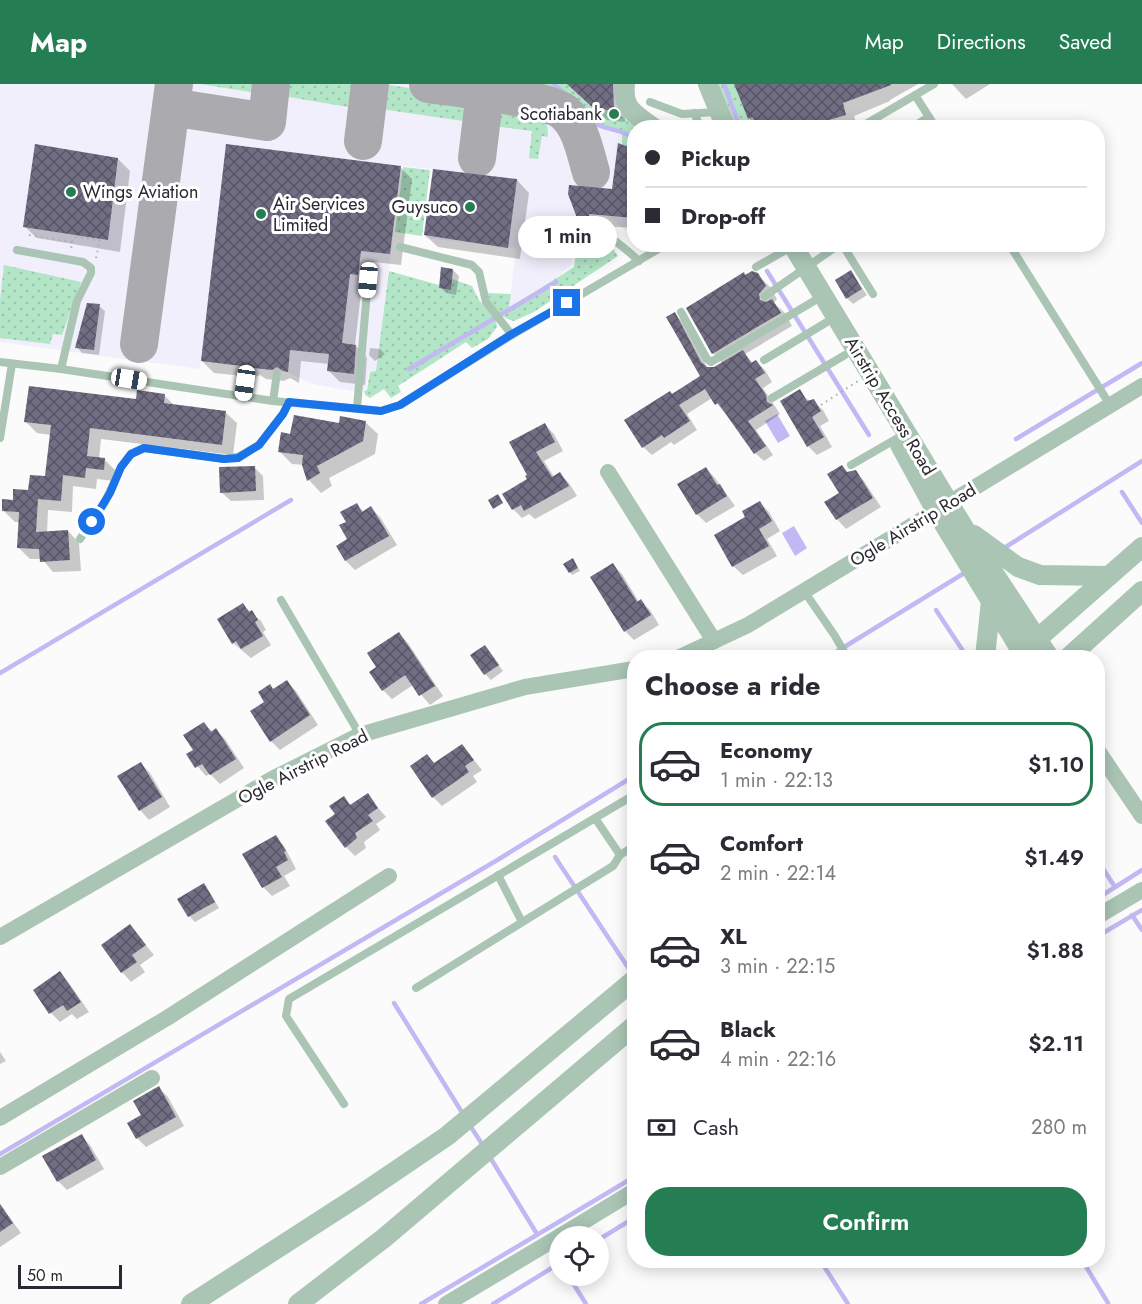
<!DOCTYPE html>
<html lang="en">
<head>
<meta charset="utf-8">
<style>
  :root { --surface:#fff; --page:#f2f2f3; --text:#2b2b33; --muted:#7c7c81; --line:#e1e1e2; --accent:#257e53 }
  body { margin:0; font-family:Jost,sans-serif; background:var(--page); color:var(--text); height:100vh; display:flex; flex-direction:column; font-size:22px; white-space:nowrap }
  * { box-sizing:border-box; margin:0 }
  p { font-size:20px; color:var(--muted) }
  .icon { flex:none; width:33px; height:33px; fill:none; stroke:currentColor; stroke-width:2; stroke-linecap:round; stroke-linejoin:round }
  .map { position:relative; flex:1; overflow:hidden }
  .sheet { position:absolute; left:627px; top:566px; width:478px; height:618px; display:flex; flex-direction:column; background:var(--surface); border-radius:24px; box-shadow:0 3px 15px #0003 }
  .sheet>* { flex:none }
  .banner { position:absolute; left:627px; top:36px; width:478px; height:132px; border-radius:24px; box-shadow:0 3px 15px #0003; display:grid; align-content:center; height:132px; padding:0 18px; background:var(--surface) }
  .controls { position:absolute; left:549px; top:1142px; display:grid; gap:12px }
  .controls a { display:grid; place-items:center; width:60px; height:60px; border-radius:50%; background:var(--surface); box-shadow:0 3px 15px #0003; font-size:30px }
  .scale { position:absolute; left:18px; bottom:15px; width:104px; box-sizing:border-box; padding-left:6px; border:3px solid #2a2932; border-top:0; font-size:16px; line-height:21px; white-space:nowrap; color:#2a2932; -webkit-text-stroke:4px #fff; paint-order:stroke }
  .end { position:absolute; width:27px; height:27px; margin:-14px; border:8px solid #1a73e8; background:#fff; box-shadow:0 0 0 3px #fff }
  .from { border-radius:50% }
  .bubble { position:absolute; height:42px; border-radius:21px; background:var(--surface); box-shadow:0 3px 15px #0003; font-size:20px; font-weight:600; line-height:42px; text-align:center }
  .car { position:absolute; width:18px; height:36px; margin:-18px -9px; border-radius:8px; box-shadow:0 0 4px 2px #0007; background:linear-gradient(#fff 24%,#345 0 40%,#fff 0 76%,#345 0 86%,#fff 0) }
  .banner b { display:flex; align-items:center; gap:21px; height:57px; font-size:22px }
  .banner b+b { border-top:2px solid var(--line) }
  .banner i { width:15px; height:15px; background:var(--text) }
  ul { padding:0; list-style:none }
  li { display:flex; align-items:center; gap:18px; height:84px; margin:0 12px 9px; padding:0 6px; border:3px solid transparent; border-radius:24px }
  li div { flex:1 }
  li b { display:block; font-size:22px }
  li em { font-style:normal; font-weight:600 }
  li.on { border-color:var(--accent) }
  li>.icon { width:54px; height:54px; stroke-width:1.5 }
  h2 { padding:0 18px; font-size:27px; line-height:72px }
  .pay { display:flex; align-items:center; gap:15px; height:66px; padding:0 18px; font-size:22px }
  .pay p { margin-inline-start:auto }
  .button { display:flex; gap:12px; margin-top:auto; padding:12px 18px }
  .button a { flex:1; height:69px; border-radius:24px; background:var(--accent); color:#fff; font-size:24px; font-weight:600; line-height:69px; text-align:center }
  header { display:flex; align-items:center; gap:36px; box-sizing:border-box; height:84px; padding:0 30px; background:var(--accent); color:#fff }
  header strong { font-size:28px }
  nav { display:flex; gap:33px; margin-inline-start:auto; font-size:21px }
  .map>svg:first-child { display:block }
</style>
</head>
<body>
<header>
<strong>Map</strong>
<nav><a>Map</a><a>Directions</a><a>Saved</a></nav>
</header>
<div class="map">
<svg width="1142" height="1220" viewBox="0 0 1142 1220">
  <defs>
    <pattern id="grass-dots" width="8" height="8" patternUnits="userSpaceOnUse" patternTransform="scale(1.5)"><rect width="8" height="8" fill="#b3e5c7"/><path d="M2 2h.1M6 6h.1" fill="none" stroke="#9ac4ab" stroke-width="1.8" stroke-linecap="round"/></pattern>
    <pattern id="building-cross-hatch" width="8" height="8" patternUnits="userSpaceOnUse" patternTransform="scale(1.5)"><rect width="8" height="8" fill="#716d83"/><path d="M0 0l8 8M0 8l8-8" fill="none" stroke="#585566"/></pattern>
  </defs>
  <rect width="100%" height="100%" fill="#fbfbfb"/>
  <path fill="#f1effc" d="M0,0H616L614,27L637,43L634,44V140L625,146L609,132L590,130L589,141L576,140L572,181L545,202L509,224L516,164L424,154L433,85L401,82L379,267L376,287L369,288L366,306L352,307L312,300L287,288L201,277L199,285L0,258Z"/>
  <g fill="url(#grass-dots)">
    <path d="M200,0H261L256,6L250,8Z"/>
    <path d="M278,0H351L348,23L283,12L278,4Z"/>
    <path d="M383,0L468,13L463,37L381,25L376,20L379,4Z"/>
    <path d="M512,0H567L593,24L614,27L637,43L634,44V65L622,61V47L595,42L592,52L586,50C571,13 548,6 512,0Z"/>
    <path d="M719,0H734L748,35L761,30L757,43H736Z"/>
    <path d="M488,14C515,18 549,16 548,53L542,52L538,75L529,74L532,47L486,41Z"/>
    <path d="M403,83L430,86L422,152L395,148Z"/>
    <path d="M600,152L606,155L618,172L534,228L514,237C501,234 490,223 488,209L511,210L509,224L574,183L577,160Z"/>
    <path d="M4,181L81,198L62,251L53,250L50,260L0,254V217Z"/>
    <path d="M389,187L439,201V204L451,205L452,195L472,202L479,216L496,236L497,243L488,255L472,264L466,258L398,302L401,308L391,314L384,305L370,314L365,311L364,307L367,306L370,288L376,287Z"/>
  </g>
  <g fill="#c2b8f3">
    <path d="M777,330L790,352L778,359L765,337Z"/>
    <path d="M794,442L807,464L795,472L782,449Z"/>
  </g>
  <g fill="#0003">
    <path d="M567,0H628L625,12V38L607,36Z"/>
    <path d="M736,0H918L890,16V17L854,32L858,43L855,44H758L749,34Z"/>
    <path d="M952,0H990L966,15Z"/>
    <path d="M619,61L634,67V144L601,142L600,152H592L581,141L570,110L614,107Z"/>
    <path d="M118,75L130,87L120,168L37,154L24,142Z"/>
    <path d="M400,83L412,95L401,181L373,178L369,202L362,200L355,261L367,274L365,301L340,298L329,287V280L301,277L299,299L290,294L284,297L266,295L260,291L254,293L214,289L202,277Z"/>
    <path d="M517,96L529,109L520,175L438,163L425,151Z"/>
    <path d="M586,155L591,159L598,158L603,168L594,171Z"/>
    <path d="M453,186L459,192L456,211L446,209L440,203Z"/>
    <path d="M851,188L867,211L853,220L847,214Z"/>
    <path d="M757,190L770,203L777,215L774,219L785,229L792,242L745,270L753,279L756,277L765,286L772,298L763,304L780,330L756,346L773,371L764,377L755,369L726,327L724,328L712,314L687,330L697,346L674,361L671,358L652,371L643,363L673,312L702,293L674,230L683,238L708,285H715L723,280L713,269L746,193Z"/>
    <path d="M99,222L105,227L99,271L82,269L77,263Z"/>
    <path d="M370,264L380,265L385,270L375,277L369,271Z"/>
    <path d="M799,307L810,318L813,317L823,326L829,337L820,342L832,363L817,371L808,362Z"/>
    <path d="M164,311L175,322L225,328L237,339L233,371L101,355L99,375H104L116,387L115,397L97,395L96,405L73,402L72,428L48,426L47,449L68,447L79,459L81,487L53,488L42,475H30L18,463L20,438H15L3,426L46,394L51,351L37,349L26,338Z"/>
    <path d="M365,338L378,350L375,370L329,394L332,402L321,409L309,396L304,381L292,380L279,367L292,351L340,341Z"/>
    <path d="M545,341L554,350L563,367L544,377L554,393L560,390L569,399L577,412L535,435L529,430L522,434L513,425L529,396V391L511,359Z"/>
    <path d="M254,383L263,392L264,416L231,417L221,408Z"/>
    <path d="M842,383L848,389L855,387L864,397L881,423L846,445L837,435L827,418L841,409Z"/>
    <path d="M706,384L715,394L735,422L706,439L697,430Z"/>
    <path d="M760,419L769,428L780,447L767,455L777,472L743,491L733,482Z"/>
    <path d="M357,421L364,428L371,424L380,433L397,461L355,486L346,477L338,462L349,456L348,438Z"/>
    <path d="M575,479L580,487L572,491L570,488Z"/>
    <path d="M613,481L622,490L639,518L641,517L650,526L659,541L634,556L625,547Z"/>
    <path d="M243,521L261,537L266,546L263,548L271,561L251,574L233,559Z"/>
    <path d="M399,550L408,559L443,612L430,621L413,601L392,615L383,606L378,584Z"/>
    <path d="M485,563L503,587L491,596L485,590Z"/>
    <path d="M287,598L296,607L318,641L280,666L271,657L266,618L270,602L274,606Z"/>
    <path d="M204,640L213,648L216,646L225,655L244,684L220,700L210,690L206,692L188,671L195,667Z"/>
    <path d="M462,661L482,686L473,692L477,698L442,722L433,713L412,682L427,672L435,680Z"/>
    <path d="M141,680L150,689L170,723L149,736L140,726Z"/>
    <path d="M367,711L386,733L376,740L380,746L364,758L366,764L355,772L346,763L337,731L343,714L352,722Z"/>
    <path d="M275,752L284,762L296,785L284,792L290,802L272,812L263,803Z"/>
    <path d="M204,801L209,807L219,824L195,838L189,832Z"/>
    <path d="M130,842L154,871L140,881L145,888L131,898L122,888L103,861Z"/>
    <path d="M60,889L69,899L89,928L77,935L72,930L60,938L51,929L35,906Z"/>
    <path d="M0,968L6,977L0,980Z"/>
    <path d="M159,1004L168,1013L184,1042L146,1063L137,1054L143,1032Z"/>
    <path d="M81,1052L90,1061L104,1085L67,1106L58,1097Z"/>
    <path d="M0,1120L21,1149L0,1163Z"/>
  </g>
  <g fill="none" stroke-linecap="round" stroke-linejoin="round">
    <g stroke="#c2b8f3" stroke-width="4.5">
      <path d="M554,0L598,41C612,47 620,45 634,54"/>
      <path d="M724,0L740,44"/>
      <path d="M767,187L869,351"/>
      <path d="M409,285L556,198"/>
      <path d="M1016,355L1142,279"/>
      <path d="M1122,408L1142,439"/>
      <path d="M1001,466L1142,377"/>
      <path d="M936,526L967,573"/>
      <path d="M828,573L966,488"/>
      <path d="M0,589L291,416"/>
      <path d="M555,773L633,891"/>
      <path d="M1098,777L1115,803"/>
      <path d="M1098,814L1142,786"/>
      <path d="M1132,831L1142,846"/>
      <path d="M1098,852L1142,826"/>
      <path d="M394,919L463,1030"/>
      <path d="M469,1040L484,1063"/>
      <path d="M0,1070L499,775L634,692"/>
      <path d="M488,1070L537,1150"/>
      <path d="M598,1156L634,1134"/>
      <path d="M820,1176L848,1220"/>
      <path d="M1082,1176L1108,1219"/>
      <path d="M568,1191L586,1220"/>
      <path d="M421,1220L634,1093"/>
      <path d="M493,1220L560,1179"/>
    </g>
    <g stroke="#abaaae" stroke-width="38">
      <path d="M428,0C455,4 548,14 565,29C581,43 585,68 591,88"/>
      <path d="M171,23L267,38L271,0"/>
      <path d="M363,57L370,0"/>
      <path d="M477,74L486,0"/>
      <path d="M139,260L174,0"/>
    </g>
  </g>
  <g fill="url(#building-cross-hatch)">
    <path d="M567,0H613L614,27L593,24Z"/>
    <path d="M734,0H891V1L843,19L846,31L815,40L816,44H757L753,33L748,35Z"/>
    <path d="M618,59L634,65V134L589,130V141L580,142L568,110L569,101L612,105Z"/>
    <path d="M35,60L118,74L108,156L23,143Z"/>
    <path d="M226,60L401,82L390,170L361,167L358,191L350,190L342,259L356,261L354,290L327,287L329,270L290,266L288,288L283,287L277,283L272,286L253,284L247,280L242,282L201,277Z"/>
    <path d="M433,85L517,95L508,164L424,151Z"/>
    <path d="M584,154H588L587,158L598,156L602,165L590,169Z"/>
    <path d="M441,183L453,185L451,206L439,204Z"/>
    <path d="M851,186L862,205L846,215L835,196Z"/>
    <path d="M752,187L758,189L766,202L759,210L760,216L766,218L772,215L781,229L712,270L686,224L744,188L745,191Z"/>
    <path d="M87,219L100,220L94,266L75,264Z"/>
    <path d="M675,228L701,278L707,283H714L743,266L751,279L756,276L765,289L755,295L766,311L767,318L773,321L748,337L766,362L754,370L718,319L715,321L705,305L679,321L690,337L664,354L662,351L642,364L624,336L670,307L672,310L700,292L666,233Z"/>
    <path d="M29,302L136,315L137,306L165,310L164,319L226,327L222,361L90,344L87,372L105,374L104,386L86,384L85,394L63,391L61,417L38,415L36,448L68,446L70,476L40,478L39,465L17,464L19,428L2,427V415L13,416V405L28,406L30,391L45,392L51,341L24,338Z"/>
    <path d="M800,305L807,317L814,315L821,327L812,333L824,353L807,363L780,317Z"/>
    <path d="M294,331L339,339L340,332L366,337L363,357L317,382L320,389L307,397L302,381L303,371L278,368L281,348L290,350Z"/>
    <path d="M545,339L555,358L536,368L552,393L560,388L569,402L524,427L521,421L512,426L502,410L527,395L525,392L527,391L509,358Z"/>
    <path d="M842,381L847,388L856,386L873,414L836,436L824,418L839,409L827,390Z"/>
    <path d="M255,382L256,407L220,409L219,383Z"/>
    <path d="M706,383L717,401L720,400L727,412L696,431L677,400Z"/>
    <path d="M498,410L503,419L493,425L488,416Z"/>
    <path d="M760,417L772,437L759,445L769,462L732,483L714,451L745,433L742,427Z"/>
    <path d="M357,419L362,428L371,422L389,452L345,477L336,462L347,455L339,441L346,438L340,428Z"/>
    <path d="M573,474L578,484L569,489L563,480Z"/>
    <path d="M613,479L637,518L641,515L651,531L624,548L590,493Z"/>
    <path d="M243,519L249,528L252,526L258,536L255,538L263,552L241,565L236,557L232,560L217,535Z"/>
    <path d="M399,548L435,602L419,612L405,591L382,607L369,588L376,583L367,569Z"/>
    <path d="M485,561L499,581L484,591L470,571Z"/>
    <path d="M287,596L310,631L270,658L250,627L264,618L258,608L270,600L273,605Z"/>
    <path d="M204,638L211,648L216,644L236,675L210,691L202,680L195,684L186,670L193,666L183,651Z"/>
    <path d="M462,660L474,676L465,682L469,688L432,714L410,682L427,670L434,679Z"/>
    <path d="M141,678L162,713L139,727L117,692Z"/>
    <path d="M368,709L378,724L368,731L373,737L355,749L357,754L345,764L325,737L335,730L329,722L344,712L350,721Z"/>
    <path d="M276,751L286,767L284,768L288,776L276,783L282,793L262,804L242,770Z"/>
    <path d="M204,799L215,818L188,833L177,815Z"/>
    <path d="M130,840L146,861L132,871L137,878L121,889L101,861Z"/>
    <path d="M60,887L81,918L67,927L63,921L49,930L33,906Z"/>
    <path d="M159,1002L176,1033L136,1055L127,1039L141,1031L133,1017Z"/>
    <path d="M82,1050L96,1076L57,1098L42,1072Z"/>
    <path d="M0,1120L13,1139L0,1148Z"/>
  </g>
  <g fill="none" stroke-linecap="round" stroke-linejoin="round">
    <g stroke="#acacaf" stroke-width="2" stroke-dasharray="1.5 4.5" stroke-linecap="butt">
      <path d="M29,151L72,158L71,166"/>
      <path d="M72,158L75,153L105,157"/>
      <path d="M96,174L100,156"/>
      <path d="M821,321L858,297"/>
    </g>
    <g stroke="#aac5b4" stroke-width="8">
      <path d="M915,11L936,44"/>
      <path d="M650,18L682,30L718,28"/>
      <path d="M694,29L701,44"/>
      <path d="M859,44L934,0"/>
      <path d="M911,44L929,33"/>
      <path d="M583,147C610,149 620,160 639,177"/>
      <path d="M842,160L873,210"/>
      <path d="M1009,160L1110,321"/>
      <path d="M400,163L472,181L479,188L486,218L512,251"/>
      <path d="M17,166L83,178L91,184V189L77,217L61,285"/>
      <path d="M756,183L784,167"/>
      <path d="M765,212L840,160"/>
      <path d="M681,228L707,275L711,278L814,217"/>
      <path d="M764,276L827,238"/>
      <path d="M0,278L61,285L273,317L381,327L400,321L512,251L667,160"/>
      <path d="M243,312L247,286"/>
      <path d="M772,314L845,271"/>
      <path d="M273,317L277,289"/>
      <path d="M357,324L368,196"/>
      <path d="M0,354L12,280"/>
      <path d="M851,381L896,355"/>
      <path d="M80,455L104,420L121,383L131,370L144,364L224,375L238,373L259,361L283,330L289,318"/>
      <path d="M804,507L835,552L847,573"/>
      <path d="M281,516L360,651"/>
      <path d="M595,734L620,771"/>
      <path d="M498,791L522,838"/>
      <path d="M416,904L613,782L620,771L634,762"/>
      <path d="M344,1020L286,932L289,915L634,711"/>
    </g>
    <g stroke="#aac5b4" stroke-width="16">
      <path d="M608,388L714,557"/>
      <path d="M680,573L748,541L1142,302"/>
      <path d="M1098,667L1142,732"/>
      <path d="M1098,832L1142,806"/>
      <path d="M0,853L274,694L360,651L525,603L634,585"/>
      <path d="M0,1034L167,934L389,792"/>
      <path d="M0,1083L152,994"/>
      <path d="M560,1152L634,1107"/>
      <path d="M446,1220L560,1152"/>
    </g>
    <g stroke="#aac5b4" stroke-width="20">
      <path d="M625,0C622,25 635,30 654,44"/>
      <path d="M708,0L726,44"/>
      <path d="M792,160L964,444L1049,573"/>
      <path d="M900,361L936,427L1025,573"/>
      <path d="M974,451L1018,483L1040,491L1109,492"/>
      <path d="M1028,563L1142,463"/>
      <path d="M985,573L991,517"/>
      <path d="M1069,573L1142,507"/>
      <path d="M191,1220L360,1111L447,1052L634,896"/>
      <path d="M298,1220L384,1154L634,942"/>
    </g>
  </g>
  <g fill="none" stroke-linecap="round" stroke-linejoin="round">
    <path stroke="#1a73e8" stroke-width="8" d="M92,438L110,409L121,383L131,370L144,364L224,375L238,374L259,361L283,330L289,318L381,327L400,321L512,250L567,219"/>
  </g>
  <g fill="#257e53" stroke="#fff" stroke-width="2">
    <circle cx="614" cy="30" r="6"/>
    <circle cx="71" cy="108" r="6"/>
    <circle cx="470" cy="123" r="6"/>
    <circle cx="261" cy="130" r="6"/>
  </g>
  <g text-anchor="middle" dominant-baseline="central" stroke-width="6" stroke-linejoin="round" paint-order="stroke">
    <g font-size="18" fill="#2a2932" stroke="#fff" text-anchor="end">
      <text x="602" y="30">Scotiabank</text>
      <text x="83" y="108" text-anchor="start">Wings Aviation</text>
      <text x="273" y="120" text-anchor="start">Air Services<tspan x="273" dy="21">Limited</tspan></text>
      <text x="458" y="123">Guysuco</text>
    </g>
    <g font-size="18" fill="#2a2932" stroke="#fff">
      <text transform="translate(890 322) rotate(59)">Airstrip Access Road</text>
      <text transform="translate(913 441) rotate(-31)">Ogle Airstrip Road</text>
      <text transform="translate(303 683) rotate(-27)">Ogle Airstrip Road</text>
    </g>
  </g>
</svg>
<div class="controls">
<a><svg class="icon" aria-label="locate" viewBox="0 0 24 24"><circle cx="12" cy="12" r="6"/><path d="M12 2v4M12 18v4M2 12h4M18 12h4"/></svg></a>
</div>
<div class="scale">50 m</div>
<i class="end from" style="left:92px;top:438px"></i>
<i class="end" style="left:567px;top:219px"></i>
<div class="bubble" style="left:518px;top:132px;width:99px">1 min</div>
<i class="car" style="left:368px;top:196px;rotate:185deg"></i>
<i class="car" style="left:129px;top:295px;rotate:99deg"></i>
<i class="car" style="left:245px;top:299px;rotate:188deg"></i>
<div class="banner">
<b><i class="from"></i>Pickup</b>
<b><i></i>Drop-off</b>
</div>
<section class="sheet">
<h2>Choose a ride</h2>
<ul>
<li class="on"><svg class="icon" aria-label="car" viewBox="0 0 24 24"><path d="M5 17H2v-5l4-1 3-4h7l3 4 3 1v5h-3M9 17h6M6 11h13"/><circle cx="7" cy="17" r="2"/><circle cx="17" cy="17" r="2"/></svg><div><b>Economy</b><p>1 min · 22:13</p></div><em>$1.10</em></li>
<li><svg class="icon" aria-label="car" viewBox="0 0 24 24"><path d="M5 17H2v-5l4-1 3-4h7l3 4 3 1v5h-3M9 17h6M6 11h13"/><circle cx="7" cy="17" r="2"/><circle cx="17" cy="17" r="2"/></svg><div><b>Comfort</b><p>2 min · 22:14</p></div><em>$1.49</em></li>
<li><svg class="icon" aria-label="car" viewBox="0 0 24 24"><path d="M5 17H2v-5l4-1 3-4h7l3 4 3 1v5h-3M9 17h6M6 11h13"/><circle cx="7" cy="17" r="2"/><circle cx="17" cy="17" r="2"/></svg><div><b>XL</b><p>3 min · 22:15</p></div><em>$1.88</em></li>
<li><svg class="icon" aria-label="car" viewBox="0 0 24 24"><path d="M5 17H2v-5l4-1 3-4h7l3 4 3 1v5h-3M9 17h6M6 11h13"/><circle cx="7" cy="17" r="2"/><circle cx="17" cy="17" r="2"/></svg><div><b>Black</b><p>4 min · 22:16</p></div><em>$2.11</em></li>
</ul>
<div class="pay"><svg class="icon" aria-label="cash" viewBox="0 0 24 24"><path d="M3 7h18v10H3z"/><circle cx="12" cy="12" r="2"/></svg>Cash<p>280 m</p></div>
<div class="button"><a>Confirm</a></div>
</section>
</div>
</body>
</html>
